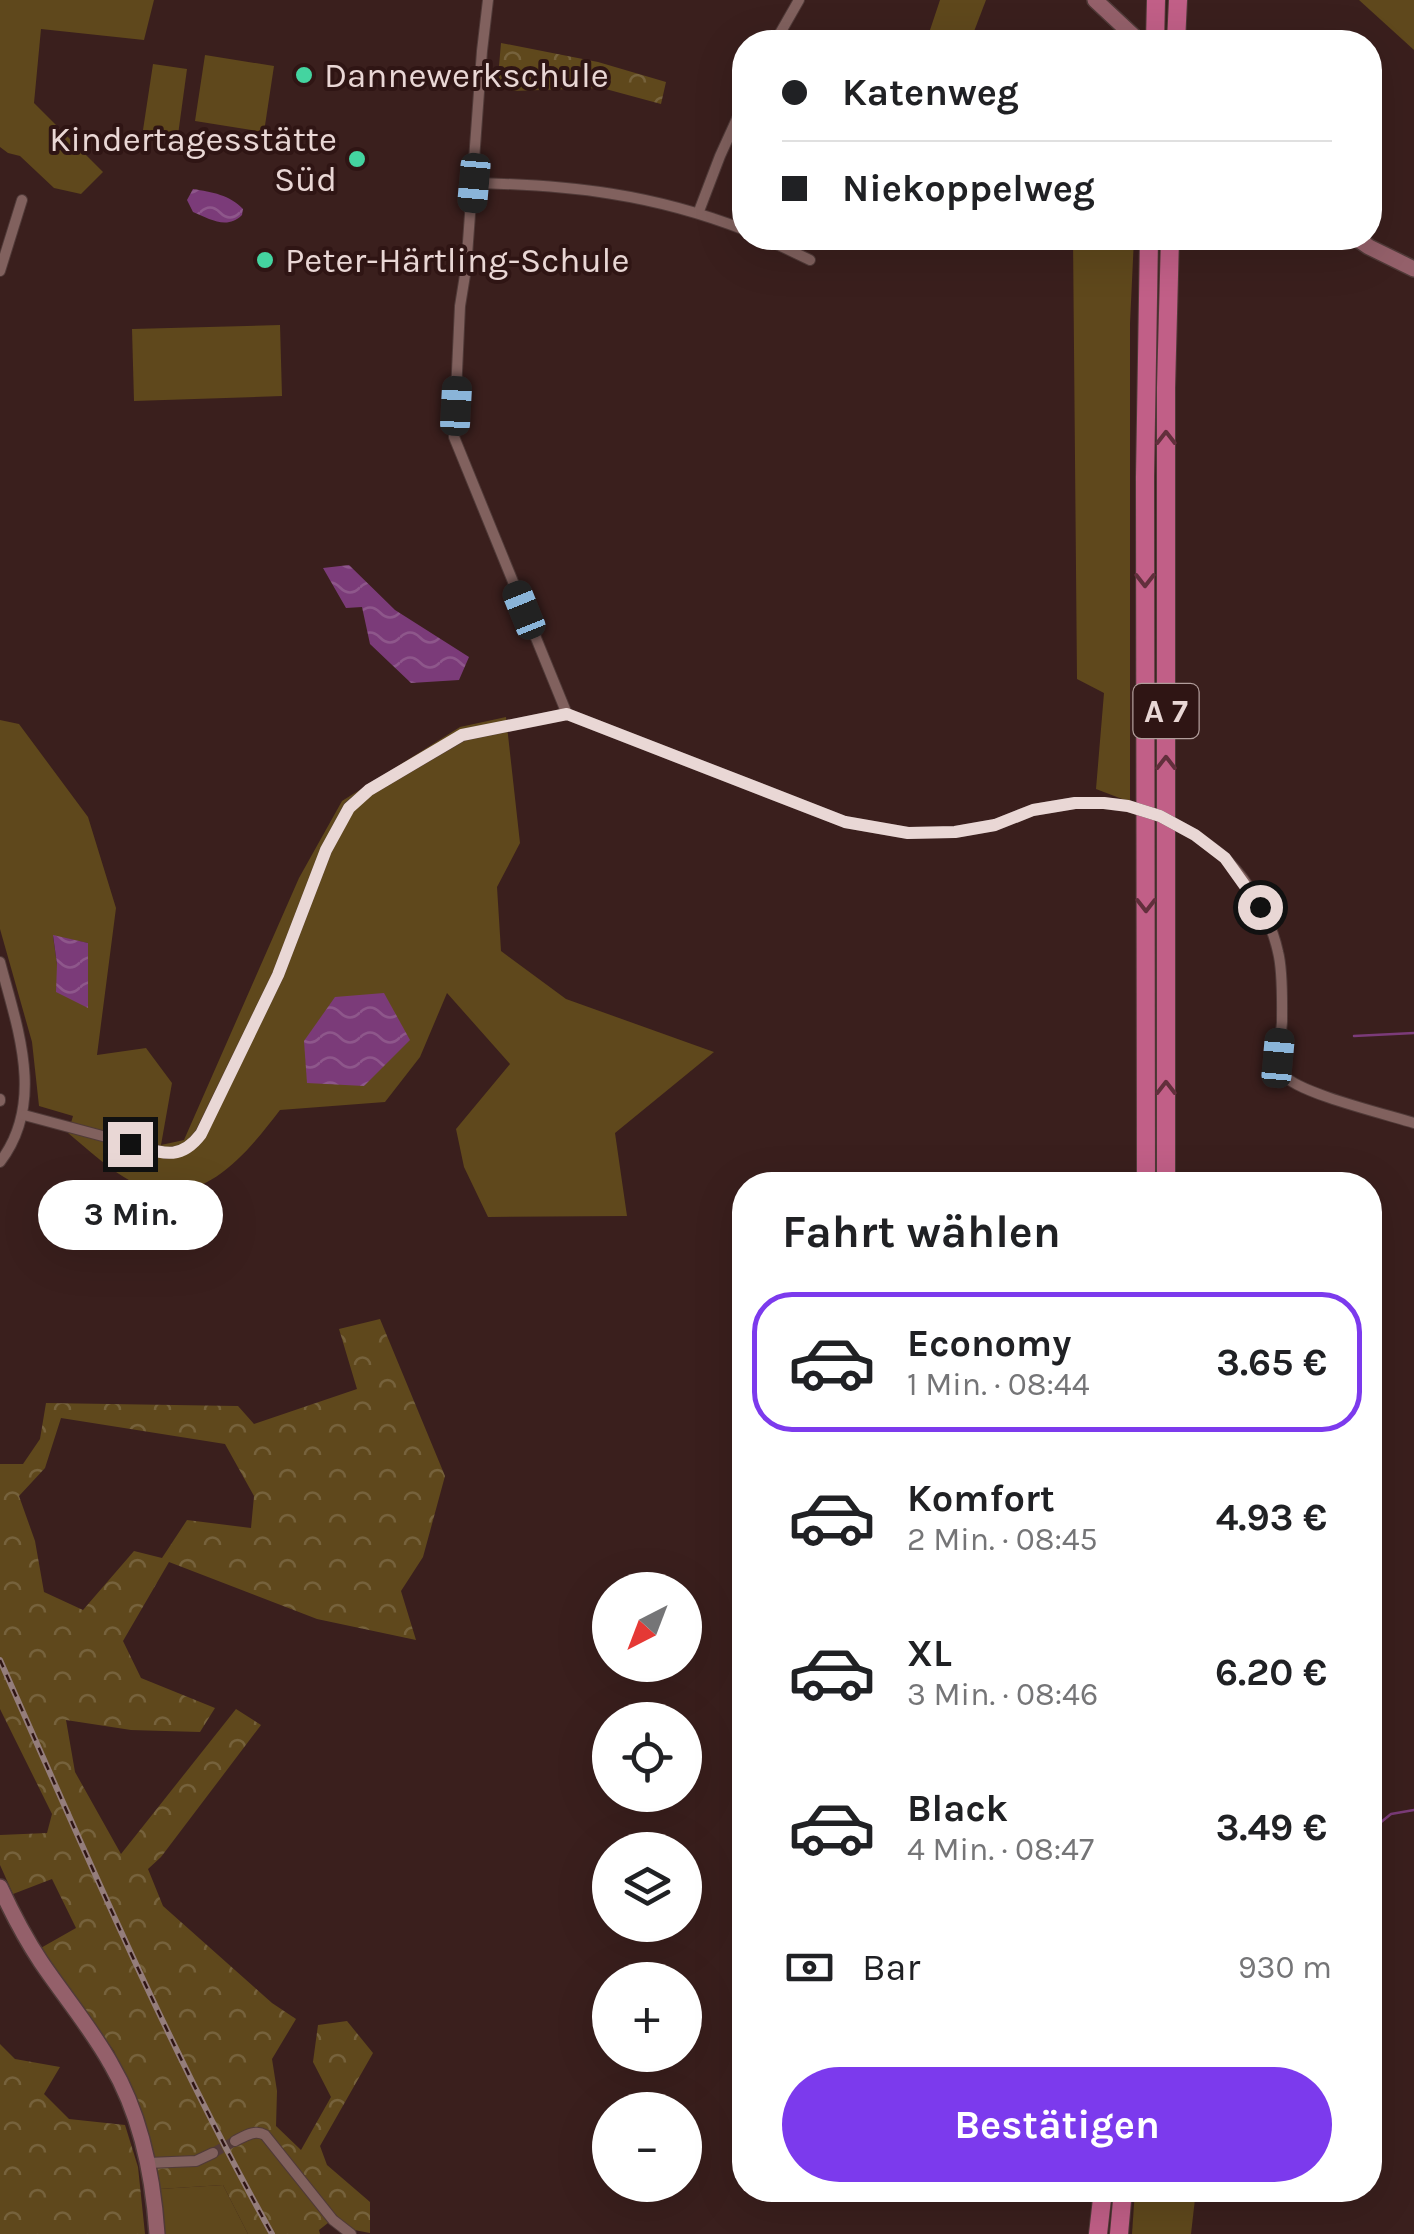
<!DOCTYPE html>
<html lang="de">
<head>
<meta charset="utf-8">
<style>
  :root { --surface:#fff; --page:#f6f6f6; --text:#202124; --muted:#757577; --line:#e0e0e0; --accent:#7c3aed }
  body { margin:0; font-family:Karla,sans-serif; background:var(--page); color:var(--text); height:100vh; display:flex; flex-direction:column; font-size:38px; white-space:nowrap }
  * { box-sizing:border-box; margin:0 }
  p { font-size:32px; color:var(--muted) }
  .icon { flex:none; width:55px; height:55px; fill:none; stroke:currentColor; stroke-width:2; stroke-linecap:round; stroke-linejoin:round }
  .map { position:relative; flex:1; overflow:hidden }
  .side { position:absolute; left:732px; top:1172px; width:650px; height:1030px; display:flex; flex-direction:column; background:var(--surface); border-radius:40px; box-shadow:0 10px 40px #0002 }
  .side>* { flex:none }
  .guide { position:absolute; left:732px; top:30px; width:650px; height:220px; border-radius:40px; box-shadow:0 10px 40px #0002; display:grid; align-content:center; height:220px; padding:0 50px; background:var(--surface) }
  .needle { width:65px; rotate:222deg }
  .controls { position:absolute; left:592px; top:1572px; display:grid; gap:20px }
  .controls a { display:grid; place-items:center; width:110px; height:110px; border-radius:50%; background:var(--surface); box-shadow:0 10px 40px #0002; font-size:50px }
  .end { position:absolute; width:45px; height:45px; margin:-22px; border:12px solid #e9d7d5; background:#111; box-shadow:0 0 0 5px #111 }
  .from { border-radius:50% }
  .bubble { position:absolute; height:70px; border-radius:35px; background:var(--surface); box-shadow:0 10px 40px #0002; font-size:32px; font-weight:700; line-height:70px; text-align:center }
  .car { position:absolute; width:30px; height:60px; margin:-30px -15px; border-radius:12px; box-shadow:0 0 8px 2px #0007; background:linear-gradient(#222 24%,#8ab4d8 0 40%,#222 0 76%,#8ab4d8 0 86%,#222 0) }
  .guide b { display:flex; align-items:center; gap:35px; height:95px; font-size:38px }
  .guide b+b { border-top:2px solid var(--line) }
  .guide i { width:25px; height:25px; background:var(--text) }
  ul { padding:0; list-style:none }
  li { display:flex; align-items:center; gap:30px; height:140px; margin:0 20px 15px; padding:0 30px; border:5px solid transparent; border-radius:40px }
  li div { flex:1 }
  li b { display:block; font-size:38px }
  li em { font-style:normal; font-weight:700 }
  li.current { border-color:var(--accent) }
  li>.icon { width:90px; height:90px; stroke-width:1.5 }
  h2 { padding:0 50px; font-size:45px; line-height:120px }
  .pay { display:flex; align-items:center; gap:25px; height:110px; padding:0 50px; font-size:38px }
  .pay p { margin-inline-start:auto }
  .action { display:flex; gap:20px; margin-top:auto; padding:20px 50px }
  .action a { flex:1; height:115px; border-radius:60px; background:var(--accent); color:#fff; font-size:40px; font-weight:700; line-height:115px; text-align:center }
  .map>svg:first-child { display:block }
</style>
</head>
<body>
<div class="map">
<svg width="1414" height="2234" viewBox="0 0 1414 2234">
  <defs>
    <pattern id="forest-crowns" width="20" height="18" patternUnits="userSpaceOnUse" patternTransform="scale(2.5)"><rect width="20" height="18" fill="#5f481c"/><path d="M2 6a3 3 0 1 1 6 0M12 15a3 3 0 1 1 6 0" fill="none" stroke="#76623c"/></pattern>
    <pattern id="water-waves" width="16" height="10" patternUnits="userSpaceOnUse" patternTransform="scale(2.5)"><rect width="16" height="10" fill="#7b3b79"/><path d="M0 5q4-4 8 0t8 0" fill="none" stroke="#8e578b"/></pattern>
  </defs>
  <rect width="100%" height="100%" fill="#3a1f1d"/>
  <g fill="#5f481c" fill-rule="evenodd">
    <path d="M0,0H154L144,40L41,29L34,103L103,172L81,194L54,188L20,156L8,153L0,147Z"/>
    <path d="M940,0H986L970,42H926Z"/>
    <path d="M1359,0H1414V50Z"/>
    <path d="M205,55L274,66L264,132L195,121Z"/>
    <path d="M153,64L187,69L178,135L143,130Z"/>
    <path d="M1073,238H1134L1130,324V802L1096,789L1104,693L1077,679Z"/>
    <path d="M280,325L282,396L134,401L132,329Z"/>
    <path d="M506,717L520,843L497,887L501,951L566,999L714,1052L615,1133L627,1216L488,1217L464,1167L456,1129L510,1064L447,993L420,1057L385,1102L280,1110C238,1165 189,1223 116,1172C99,1160 84,1146 68,1133L73,1116L39,1106L32,1042L0,929V720L19,724L88,817L116,908L97,1055L146,1048L172,1083L161,1145L184,1140L299,878L342,801L460,727ZM53,936L88,943V1007L57,964Z"/>
    <path d="M223,2185L248,2234H163L159,2189Z"/>
    <path d="M1135,2190H1196L1191,2234H1132Z"/>
  </g>
  <g fill="url(#forest-crowns)" fill-rule="evenodd">
    <path d="M501,43L598,62L666,82L661,104L602,88L511,91L498,78Z"/>
    <path d="M380,1319L445,1476L423,1557L401,1591L416,1640L317,1619L169,1562L123,1641L141,1678L215,1708L200,1732L131,1730L66,1720L75,1772L121,1854L236,1709L261,1725L161,1857L148,1869L163,1906L272,2003L296,2019L272,2059L277,2091L276,2126L301,2150L331,2097L313,2062L318,2025L347,2021L373,2053L320,2146L327,2165L370,2202V2233L349,2229L337,2216L319,2230L320,2234H248L223,2185L159,2189L141,2112L114,2051L39,1949L76,1928L52,1879L13,1894L0,1865V1835L47,1833L52,1814L0,1709V1464H23L40,1439L46,1403L238,1406L254,1424L357,1389L339,1329ZM61,1418L225,1444L254,1496L251,1528L187,1520L162,1558L134,1551L83,1610L44,1592L35,1541L19,1496L45,1468Z"/>
    <path d="M0,2044L15,2059L60,2067L44,2094L69,2119L125,2125L138,2167L145,2234H0Z"/>
  </g>
  <g fill="url(#water-waves)">
    <path d="M193,189C212,192 230,195 243,209L242,215C227,230 210,219 193,212L187,200Z"/>
    <path d="M349,565L395,610L469,657L459,680L411,683L370,644L362,607L346,608L323,568Z"/>
    <path d="M53,935L88,943V1008L56,992L57,964Z"/>
    <path d="M384,993L410,1040L364,1086L307,1083L304,1041L335,997Z"/>
  </g>
  <g fill="none" stroke-linecap="round" stroke-linejoin="round">
    <g stroke="#7b3b79" stroke-width="2.5">
      <path d="M1354,1036L1414,1033"/>
      <path d="M1370,1831L1391,1814L1414,1810"/>
    </g>
    <path stroke="#543b39" stroke-width="10" stroke-dasharray="10 5" stroke-linecap="butt" d="M213,2153L235,2141"/>
    <defs>
      <g id="street">
        <path d="M488,0L482,51L466,269L460,306L454,437L567,714"/>
        <path d="M775,42L799,0"/>
        <path d="M473,183C571,185 653,194 745,230"/>
        <path d="M699,211L720,156L745,101"/>
        <path d="M764,238L810,260"/>
        <path d="M0,271L22,200"/>
        <path d="M1195,835C1205,843 1217,850 1226,859C1250,883 1271,919 1278,952C1283,971 1282,1002 1282,1022C1281,1038 1274,1060 1284,1075C1297,1093 1389,1115 1414,1123"/>
        <path d="M0,962C17,1027 46,1102 0,1162"/>
        <path d="M0,1099V1101"/>
        <path d="M24,1115L166,1153C183,1152 191,1147 201,1133L278,975L326,850L349,807L369,790L463,735L567,714L845,822L908,833L955,832L995,825L1033,810L1075,803H1103L1128,806"/>
        <path d="M235,2141C245,2136 255,2129 265,2135L333,2220L351,2234"/>
        <path d="M148,2163L196,2161L213,2153"/>
      </g>
      <g id="secondary">
        <path d="M1095,0L1140,42"/>
        <path d="M1356,238L1369,247L1414,269"/>
        <path d="M0,1887C12,1913 25,1938 41,1962C64,1996 91,2028 111,2064C141,2115 153,2175 157,2234"/>
      </g>
      <g id="highway">
        <path d="M1155,42L1156,0"/>
        <path d="M1176,42L1178,0"/>
        <path d="M1146,1185L1145,477L1149,238"/>
        <path d="M1166,1185V388L1170,238"/>
        <path d="M1098,2234L1103,2190"/>
        <path d="M1119,2234L1123,2190"/>
      </g>
    </defs>
    <use href="#street" stroke="#503a38" stroke-width="12"/>
    <use href="#secondary" stroke="#503a38" stroke-width="18"/>
    <use href="#highway" stroke="#503a38" stroke-width="20"/>
    <use href="#street" stroke="#81615e" stroke-width="10"/>
    <use href="#secondary" stroke="#94606a" stroke-width="15"/>
    <use href="#highway" stroke="#c15f87" stroke-width="18"/>
    <defs>
      <path id="rail" d="M0,1660C86,1854 169,2049 272,2234"/>
    </defs>
    <use href="#rail" stroke="#947d7b" stroke-width="6"/>
    <use href="#rail" stroke="#2f1514" stroke-width="2.5" stroke-dasharray="8" stroke-linecap="butt"/>
    <defs>
      <path id="street-bridge" d="M1128,806L1160,816L1195,835"/>
    </defs>
    <use href="#street-bridge" stroke="#503a38" stroke-width="12" stroke-linecap="butt"/>
    <use href="#street-bridge" stroke="#81615e" stroke-width="10"/>
  </g>
  <defs><path id="oneway-chevron" d="M-2-3.5L2.5 0L-2 3.5" fill="none" stroke-width="1.6" stroke-linecap="round" stroke-linejoin="round" transform="scale(2.5)"/></defs>
  <g stroke="#622f3c">
    <use href="#oneway-chevron" transform="translate(1166 438) rotate(-90)"/>
    <use href="#oneway-chevron" transform="translate(1145 580) rotate(90)"/>
    <use href="#oneway-chevron" transform="translate(1166 763) rotate(-90)"/>
    <use href="#oneway-chevron" transform="translate(1146 905) rotate(90)"/>
    <use href="#oneway-chevron" transform="translate(1166 1088) rotate(-90)"/>
  </g>
  <g fill="none" stroke-linecap="round" stroke-linejoin="round">
    <path stroke="#e9d7d5" stroke-width="12" d="M130,1144C160,1152 179,1163 201,1134L278,975L326,850L349,808L369,790L462,735L567,714L845,822L908,833L955,832L995,825L1033,810L1075,803H1104L1128,806L1160,816L1195,835L1225,858L1260,907"/>
  </g>
  <g fill="#44d4a0" stroke="#2f1514" stroke-width="4">
    <circle cx="304" cy="75" r="10"/>
    <circle cx="357" cy="159" r="10"/>
    <circle cx="265" cy="260" r="10"/>
  </g>
  <g text-anchor="middle" dominant-baseline="central" stroke-width="8" stroke-linejoin="round" paint-order="stroke">
    <rect fill="#2f1514" stroke="#b19d9b" stroke-width="2.5" x="1133.5" y="684" width="65" height="54" rx="8"/>
    <g font-size="32" font-weight="bold" fill="#e9d7d5">
      <text x="1166" y="711">A 7</text>
    </g>
    <g font-size="35" fill="#e9d7d5" stroke="#2f1514" text-anchor="start">
      <text x="324" y="75">Dannewerkschule</text>
      <text x="337" y="139" text-anchor="end">Kindertagesstätte<tspan x="337" dy="40">Süd</tspan></text>
      <text x="285" y="260">Peter-Härtling-Schule</text>
    </g>
  </g>
</svg>
<div class="controls">
<a><svg class="needle" viewBox="-14 -14 28 28"><path d="M0-13l5 13h-10z" fill="#e53935"/><path d="M0 13l5-13h-10z" fill="#757577"/></svg></a>
<a><svg class="icon" aria-label="locate" viewBox="0 0 24 24"><circle cx="12" cy="12" r="6"/><path d="M12 2v4M12 18v4M2 12h4M18 12h4"/></svg></a>
<a><svg class="icon" aria-label="layers" viewBox="0 0 24 24"><path d="M12 4l9 5-9 5-9-5zM3 14l9 5 9-5"/></svg></a>
<a>+</a>
<a>−</a>
</div>
<i class="end from" style="left:1260px;top:907px"></i>
<i class="end" style="left:130px;top:1144px"></i>
<div class="bubble" style="left:38px;top:1180px;width:185px">3 Min.</div>
<i class="car" style="left:474px;top:183px;rotate:185deg"></i>
<i class="car" style="left:456px;top:406px;rotate:3deg"></i>
<i class="car" style="left:524px;top:610px;rotate:338deg"></i>
<i class="car" style="left:1278px;top:1058px;rotate:5deg"></i>
<div class="guide">
<b><i class="from"></i>Katenweg</b>
<b><i></i>Niekoppelweg</b>
</div>
<section class="side">
<h2>Fahrt wählen</h2>
<ul>
<li class="current"><svg class="icon" aria-label="car" viewBox="0 0 24 24"><path d="M5 17H2v-5l4-1 3-4h7l3 4 3 1v5h-3M9 17h6M6 11h13"/><circle cx="7" cy="17" r="2"/><circle cx="17" cy="17" r="2"/></svg><div><b>Economy</b><p>1 Min. · 08:44</p></div><em>3.65 €</em></li>
<li><svg class="icon" aria-label="car" viewBox="0 0 24 24"><path d="M5 17H2v-5l4-1 3-4h7l3 4 3 1v5h-3M9 17h6M6 11h13"/><circle cx="7" cy="17" r="2"/><circle cx="17" cy="17" r="2"/></svg><div><b>Komfort</b><p>2 Min. · 08:45</p></div><em>4.93 €</em></li>
<li><svg class="icon" aria-label="car" viewBox="0 0 24 24"><path d="M5 17H2v-5l4-1 3-4h7l3 4 3 1v5h-3M9 17h6M6 11h13"/><circle cx="7" cy="17" r="2"/><circle cx="17" cy="17" r="2"/></svg><div><b>XL</b><p>3 Min. · 08:46</p></div><em>6.20 €</em></li>
<li><svg class="icon" aria-label="car" viewBox="0 0 24 24"><path d="M5 17H2v-5l4-1 3-4h7l3 4 3 1v5h-3M9 17h6M6 11h13"/><circle cx="7" cy="17" r="2"/><circle cx="17" cy="17" r="2"/></svg><div><b>Black</b><p>4 Min. · 08:47</p></div><em>3.49 €</em></li>
</ul>
<div class="pay"><svg class="icon" aria-label="cash" viewBox="0 0 24 24"><path d="M3 7h18v10H3z"/><circle cx="12" cy="12" r="2"/></svg>Bar<p>930 m</p></div>
<div class="action"><a>Bestätigen</a></div>
</section>
</div>
</body>
</html>
